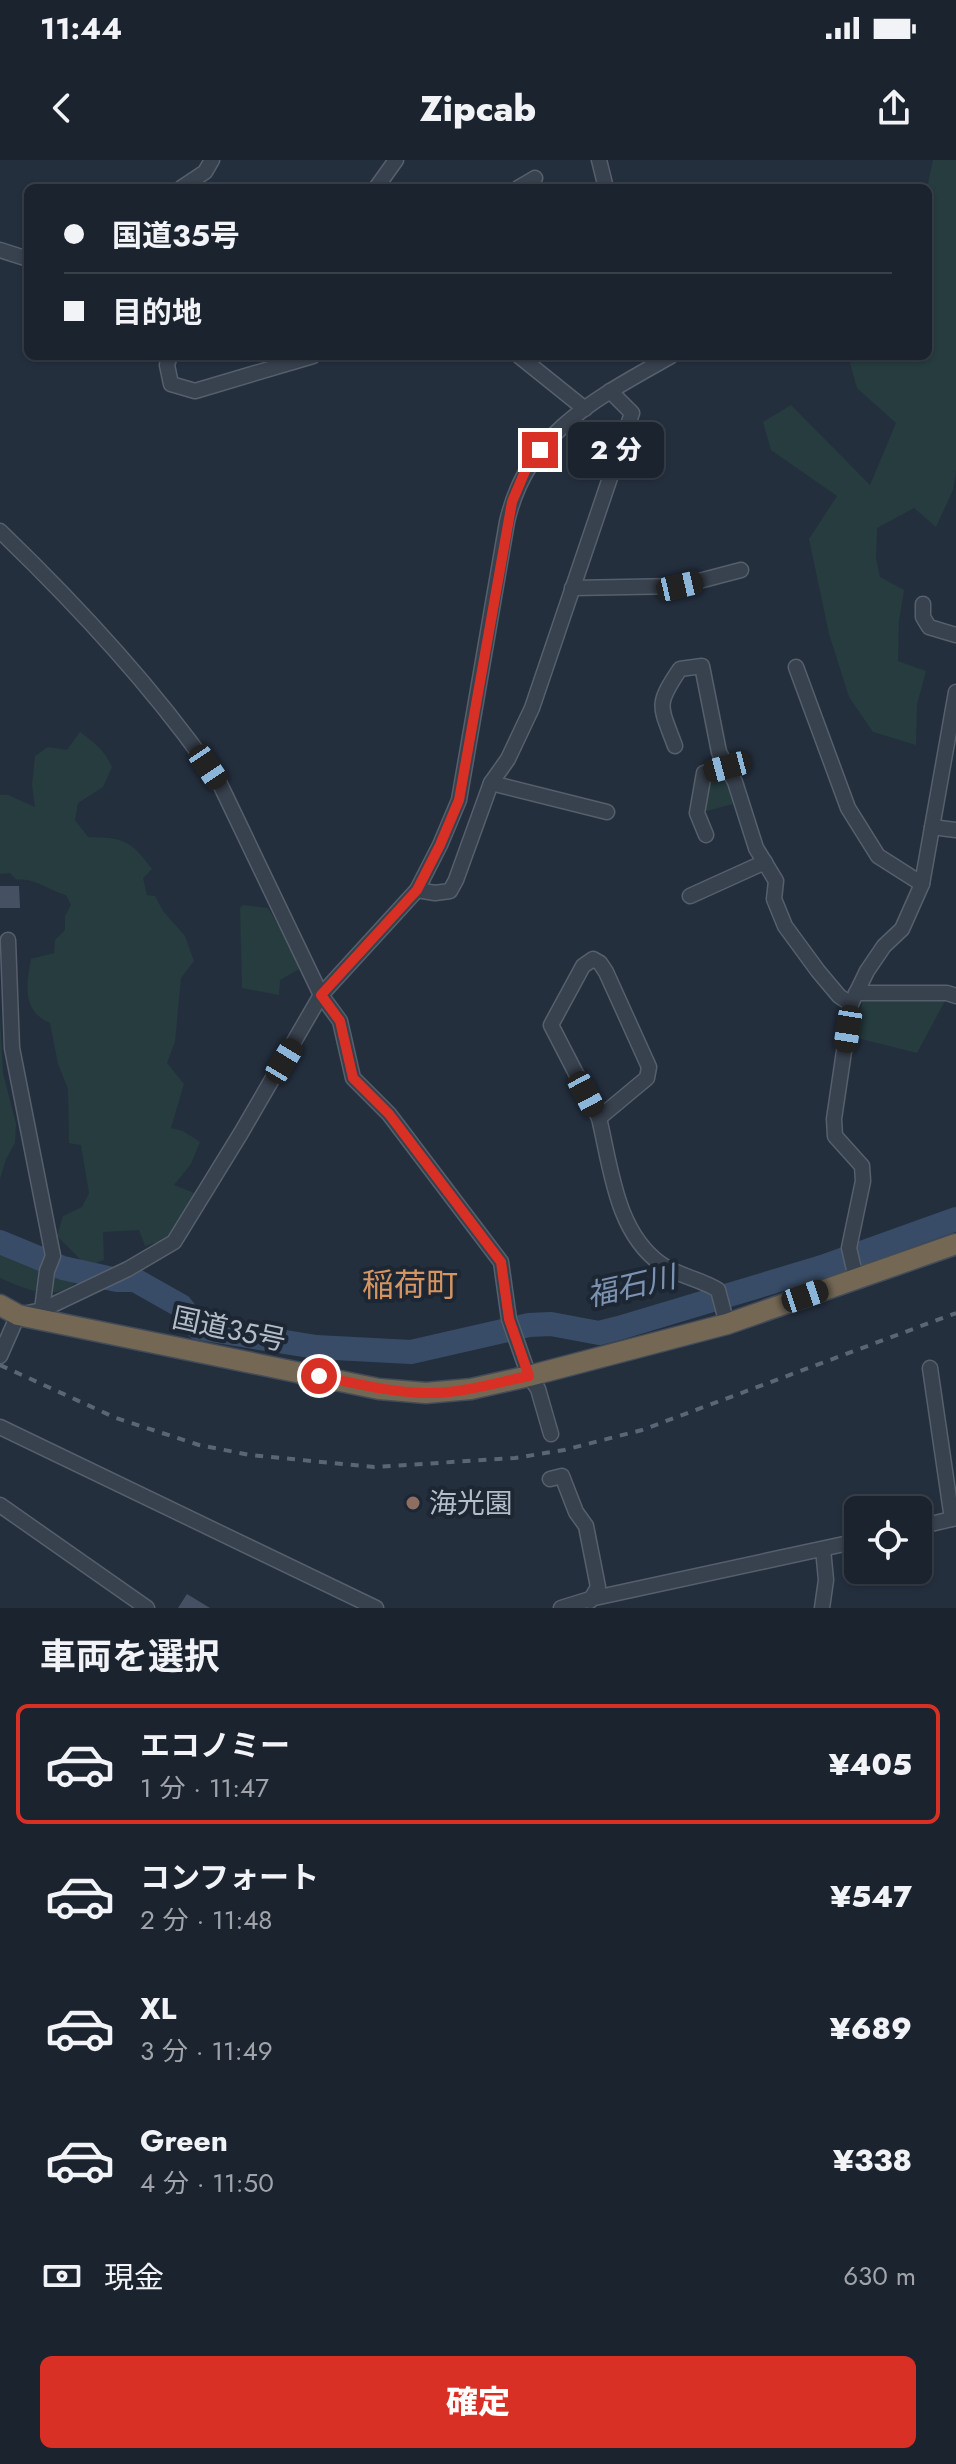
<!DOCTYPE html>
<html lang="ja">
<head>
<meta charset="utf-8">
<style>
  :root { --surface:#1b232e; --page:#282f3a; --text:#f1f3f6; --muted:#a0a4aa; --line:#39404a; --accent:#d93025 }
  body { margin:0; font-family:Jost,"Noto Sans JP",sans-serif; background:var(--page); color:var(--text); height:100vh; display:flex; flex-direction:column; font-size:30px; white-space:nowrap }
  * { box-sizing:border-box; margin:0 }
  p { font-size:26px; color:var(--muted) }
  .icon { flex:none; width:44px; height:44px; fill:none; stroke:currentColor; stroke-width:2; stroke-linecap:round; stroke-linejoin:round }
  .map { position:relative; height:1448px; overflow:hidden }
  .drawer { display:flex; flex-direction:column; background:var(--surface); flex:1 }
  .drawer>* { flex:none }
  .banner { position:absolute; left:24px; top:24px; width:908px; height:176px; border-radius:12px; box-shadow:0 2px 6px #0004,0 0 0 2px var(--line); display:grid; align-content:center; height:176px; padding:0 40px; background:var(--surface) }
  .fabs { position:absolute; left:844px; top:1336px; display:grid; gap:16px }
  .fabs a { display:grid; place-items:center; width:88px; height:88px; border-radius:12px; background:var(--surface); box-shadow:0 2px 6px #0004,0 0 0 2px var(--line); font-size:40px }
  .end { position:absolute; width:36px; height:36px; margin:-18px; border:10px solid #d93025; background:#fff; box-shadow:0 0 0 4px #fff }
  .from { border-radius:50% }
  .bubble { position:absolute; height:56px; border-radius:12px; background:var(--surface); box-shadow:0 2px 6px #0004,0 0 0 2px var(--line); font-size:26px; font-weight:800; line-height:56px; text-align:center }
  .car { position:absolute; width:24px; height:48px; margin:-24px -12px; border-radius:10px; box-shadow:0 0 6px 2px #0007; background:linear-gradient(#222 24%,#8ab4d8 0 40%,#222 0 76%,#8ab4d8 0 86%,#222 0) }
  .banner b { display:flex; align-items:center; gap:28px; height:76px; font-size:30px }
  .banner b+b { border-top:2px solid var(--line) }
  .banner i { width:20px; height:20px; background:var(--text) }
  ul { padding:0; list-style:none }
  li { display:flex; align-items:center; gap:24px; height:120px; margin:0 16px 12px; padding:0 24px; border:4px solid transparent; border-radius:12px }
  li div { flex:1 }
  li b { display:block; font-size:30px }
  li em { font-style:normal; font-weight:800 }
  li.on { border-color:var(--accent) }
  li>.icon { width:72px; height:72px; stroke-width:1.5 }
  h2 { padding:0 40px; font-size:36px; line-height:96px }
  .pay { display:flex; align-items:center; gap:20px; height:88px; padding:0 40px; font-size:30px }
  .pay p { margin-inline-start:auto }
  .action { display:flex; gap:16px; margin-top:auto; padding:16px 40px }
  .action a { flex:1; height:92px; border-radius:12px; background:var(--accent); color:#fff; font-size:32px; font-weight:800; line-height:92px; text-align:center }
  .status { display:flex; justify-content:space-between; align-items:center; height:56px; padding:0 40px; background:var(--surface); direction:ltr }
  .status svg { height:22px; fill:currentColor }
  header { display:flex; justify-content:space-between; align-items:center; height:104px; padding:0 40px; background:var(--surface); font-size:36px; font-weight:800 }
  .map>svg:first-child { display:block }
</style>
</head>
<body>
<div class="status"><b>11:44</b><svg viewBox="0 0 49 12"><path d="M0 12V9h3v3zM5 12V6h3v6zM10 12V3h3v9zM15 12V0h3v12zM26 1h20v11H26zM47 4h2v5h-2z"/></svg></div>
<header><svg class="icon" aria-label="back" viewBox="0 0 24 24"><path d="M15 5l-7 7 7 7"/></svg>Zipcab<svg class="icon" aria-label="share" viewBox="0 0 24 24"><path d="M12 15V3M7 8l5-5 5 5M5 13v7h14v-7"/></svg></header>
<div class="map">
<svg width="956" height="1448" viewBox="0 0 956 1448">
  <rect width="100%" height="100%" fill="#242f3e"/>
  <g fill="#263c3f">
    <path d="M933,0H956V310L953,330L936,367L914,348L877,368L876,398L880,417L904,430L899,460L898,501L926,511L917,545L916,585L873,572L849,537L829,474L809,379L837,336L771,290L763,262L791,245L870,325L896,263L857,228L848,196H928L927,28Z"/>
    <path d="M80,572C94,582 105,591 112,607L103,627L78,643L75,660L88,677C123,678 130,679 152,709L143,718L147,735L155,736L163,751L185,776L194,801L181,818L175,882L167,903L184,924L171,968L183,971L200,982L191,1004L174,1025L194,1033L191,1047L171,1078L145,1086L139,1070L103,1072L104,1100L87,1106L57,1076L63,1056L82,1047L89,1033L81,985L69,983L68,929L58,904L50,863C22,851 26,825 31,799L54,793L55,780L65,770V756L71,745L66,735C49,731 34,717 17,720L10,713L0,714V635H8L35,647L32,625L35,596L48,587L67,590Z"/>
    <path d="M727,614L736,643L703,652L708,618Z"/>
    <path d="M243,745L268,748L303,807L280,820L279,835L242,828L240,748Z"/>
    <path d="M863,836L946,839L917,893L857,878Z"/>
    <path d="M0,853L3,913L16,964L15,983L6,999L0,1019Z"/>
    <path d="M0,1087L79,1119C57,1144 25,1129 0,1118Z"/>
  </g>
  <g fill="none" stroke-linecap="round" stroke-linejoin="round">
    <path stroke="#394c67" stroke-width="24" d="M0,1082L63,1108L117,1120H135L181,1146L198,1168L316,1187L411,1192L529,1165L551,1164L599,1173L619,1168L822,1107L956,1059"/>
  </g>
  <g fill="#455162">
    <path d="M0,726H19L20,748H0Z"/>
    <path d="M187,1434L210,1448H178Z"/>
  </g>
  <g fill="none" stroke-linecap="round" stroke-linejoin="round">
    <defs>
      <g id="minor">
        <path d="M599,0L606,28"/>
        <path d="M181,28L205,12L212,0"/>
        <path d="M376,28L396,0"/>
        <path d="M518,28L535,18"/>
        <path d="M0,90L28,99"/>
        <path d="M170,196L167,205L171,224L195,231L313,196"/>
        <path d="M519,196L585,249"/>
        <path d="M0,371C80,448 157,531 219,622L321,835L340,861L353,918L389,954L501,1102L509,1159L529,1216L538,1229L551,1274"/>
        <path d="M572,428L680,426L741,410"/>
        <path d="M923,444V457L929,467L956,475"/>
        <path d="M796,507L848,648L878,696L922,724"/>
        <path d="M675,586C660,545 655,546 680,509L702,506L719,592L735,622L756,688L776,721L774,739L785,766L818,811L839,836L851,844"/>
        <path d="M491,623L607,652"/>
        <path d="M932,667L956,670"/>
        <path d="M706,675L697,653L704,613L727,607"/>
        <path d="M417,730L435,733L450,731L456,720L491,623L508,599L532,548L632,253L610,231"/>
        <path d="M690,736L765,702"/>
        <path d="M8,780L12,888L53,1096L47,1111L42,1150"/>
        <path d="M593,799L600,803L606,812L649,907L647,918L599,958L551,865L583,806Z"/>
        <path d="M856,833H947L956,836"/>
        <path d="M599,958C611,1008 616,1072 661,1104C678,1116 701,1119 718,1130L727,1164"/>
        <path d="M856,1118L849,1088L863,1021L862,1006L835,976L834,959L851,844L867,811L884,786L902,769L922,724L956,532"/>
        <path d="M0,1196L18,1155L42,1150L128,1109L174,1082L241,973L321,835L417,730L440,685L459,640L507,362C527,272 597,238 671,196"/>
        <path d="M930,1208L952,1359"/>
        <path d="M0,1267L376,1448"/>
        <path d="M550,1319L562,1316L576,1352L586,1366L598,1427L590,1441"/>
        <path d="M0,1345L147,1448"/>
        <path d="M918,1367L956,1358"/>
        <path d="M561,1448L590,1439L858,1381"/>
        <path d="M822,1448L826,1420L823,1389"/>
      </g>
      <path id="highway" d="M0,1145L18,1155L379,1229L426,1233L471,1229L529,1216L727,1164L956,1084"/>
    </defs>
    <use href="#minor" stroke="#565f6c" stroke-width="17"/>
    <use href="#highway" stroke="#434c59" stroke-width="23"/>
    <use href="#minor" stroke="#38414e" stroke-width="14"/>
    <use href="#highway" stroke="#746855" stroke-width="20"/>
    <path stroke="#5a6575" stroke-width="4" stroke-dasharray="8 8" stroke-linecap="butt" d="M0,1205L116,1258L199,1285L250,1295L374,1307L515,1298L564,1290L642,1270L956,1153"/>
  </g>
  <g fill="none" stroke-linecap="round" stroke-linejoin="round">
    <path stroke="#d93025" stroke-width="10" d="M319,1216C354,1223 389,1232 424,1233C460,1234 495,1223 529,1216L509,1159L501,1102L389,954L353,918L340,861L321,835L417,730L440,685L459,640L512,342L528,304L540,290"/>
  </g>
  <circle fill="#8d6e63" stroke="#1d2633" stroke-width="3" cx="413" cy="1343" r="8"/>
  <g text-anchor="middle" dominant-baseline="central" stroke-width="8" stroke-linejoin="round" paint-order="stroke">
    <g font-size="28" fill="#b4bcc9" stroke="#1d2633">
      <text transform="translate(229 1169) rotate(12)">国道35号</text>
    </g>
    <g font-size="28" fill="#b4bcc9" stroke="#1d2633" text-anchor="start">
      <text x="429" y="1343">海光園</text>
    </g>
    <g font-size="30" font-style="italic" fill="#7c92b1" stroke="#1d2633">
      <text transform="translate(631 1126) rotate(-13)">福石川</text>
    </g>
    <g font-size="32" fill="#d59563" stroke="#1d2633">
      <text x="410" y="1125">稲荷町</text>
    </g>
  </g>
</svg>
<div class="fabs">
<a><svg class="icon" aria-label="locate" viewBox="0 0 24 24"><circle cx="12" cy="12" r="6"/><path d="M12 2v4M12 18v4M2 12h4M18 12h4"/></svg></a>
</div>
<i class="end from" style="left:319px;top:1216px"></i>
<i class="end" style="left:540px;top:290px"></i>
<div class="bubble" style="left:568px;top:262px;width:96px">2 分</div>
<i class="car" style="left:680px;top:426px;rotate:77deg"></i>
<i class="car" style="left:208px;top:607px;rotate:146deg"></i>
<i class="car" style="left:727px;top:607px;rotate:255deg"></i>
<i class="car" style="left:848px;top:869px;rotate:189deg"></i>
<i class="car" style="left:284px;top:901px;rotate:31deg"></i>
<i class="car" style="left:586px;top:934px;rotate:152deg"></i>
<i class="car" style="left:805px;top:1136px;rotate:71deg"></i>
<div class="banner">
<b><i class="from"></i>国道35号</b>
<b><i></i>目的地</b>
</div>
</div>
<section class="drawer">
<h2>車両を選択</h2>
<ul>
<li class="on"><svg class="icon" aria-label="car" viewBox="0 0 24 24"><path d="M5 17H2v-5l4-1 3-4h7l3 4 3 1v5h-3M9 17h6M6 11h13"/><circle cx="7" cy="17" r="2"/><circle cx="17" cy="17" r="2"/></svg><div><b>エコノミー</b><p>1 分 · 11:47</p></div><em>¥405</em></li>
<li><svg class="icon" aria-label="car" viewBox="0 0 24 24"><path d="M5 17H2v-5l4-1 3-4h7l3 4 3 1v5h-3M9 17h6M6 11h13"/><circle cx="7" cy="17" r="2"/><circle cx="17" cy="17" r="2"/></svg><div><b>コンフォート</b><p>2 分 · 11:48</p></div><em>¥547</em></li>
<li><svg class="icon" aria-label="car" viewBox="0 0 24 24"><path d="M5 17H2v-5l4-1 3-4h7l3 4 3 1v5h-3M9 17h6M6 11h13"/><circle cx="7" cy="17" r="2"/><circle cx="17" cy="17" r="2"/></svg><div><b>XL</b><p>3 分 · 11:49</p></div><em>¥689</em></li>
<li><svg class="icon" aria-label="car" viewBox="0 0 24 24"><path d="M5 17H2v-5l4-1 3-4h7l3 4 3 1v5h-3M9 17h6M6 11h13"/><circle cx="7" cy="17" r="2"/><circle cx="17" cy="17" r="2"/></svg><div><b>Green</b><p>4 分 · 11:50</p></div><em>¥338</em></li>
</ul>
<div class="pay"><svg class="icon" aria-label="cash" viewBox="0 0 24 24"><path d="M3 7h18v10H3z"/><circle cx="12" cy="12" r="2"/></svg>現金<p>630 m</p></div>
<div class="action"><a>確定</a></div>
</section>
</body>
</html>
